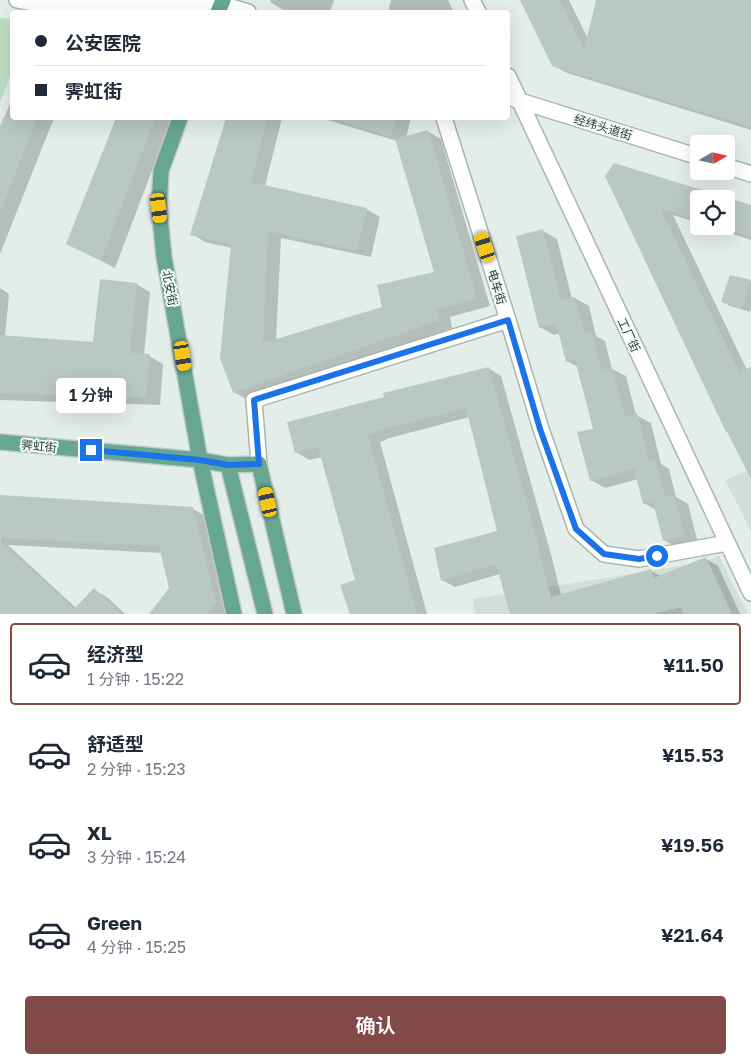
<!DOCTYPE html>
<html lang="zh">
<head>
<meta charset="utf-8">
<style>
  :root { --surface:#fff; --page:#f2f2f3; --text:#1f2937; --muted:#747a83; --line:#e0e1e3; --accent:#814a46 }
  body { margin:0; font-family:"Golos Text","Noto Sans SC",sans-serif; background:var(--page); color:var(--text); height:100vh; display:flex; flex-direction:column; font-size:19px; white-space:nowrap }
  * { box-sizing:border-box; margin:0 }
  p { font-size:16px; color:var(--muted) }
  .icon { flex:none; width:28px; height:28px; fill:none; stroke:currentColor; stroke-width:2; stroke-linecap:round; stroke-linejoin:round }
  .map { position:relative; height:614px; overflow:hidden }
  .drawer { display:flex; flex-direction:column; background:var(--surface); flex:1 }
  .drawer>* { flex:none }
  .banner { position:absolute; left:10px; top:10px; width:500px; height:110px; border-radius:5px; box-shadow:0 5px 20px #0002; display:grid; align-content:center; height:110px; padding:0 25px; background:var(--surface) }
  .needle { width:32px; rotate:81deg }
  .controls { position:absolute; left:690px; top:135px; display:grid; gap:10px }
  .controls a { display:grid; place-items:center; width:45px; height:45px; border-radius:5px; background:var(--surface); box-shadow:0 5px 20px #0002; font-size:25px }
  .end { position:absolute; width:22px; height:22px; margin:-11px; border:6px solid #1a73e8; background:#fff; box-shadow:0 0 0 2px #fff }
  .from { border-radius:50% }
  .bubble { position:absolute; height:35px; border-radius:5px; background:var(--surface); box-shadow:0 5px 20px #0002; font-size:16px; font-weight:600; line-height:35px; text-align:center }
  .car { position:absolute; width:15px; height:30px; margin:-15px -8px; border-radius:6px; box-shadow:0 0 4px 1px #0007; background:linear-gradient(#f5c518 24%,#345 0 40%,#f5c518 0 76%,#345 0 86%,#f5c518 0) }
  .banner b { display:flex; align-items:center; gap:18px; height:48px; font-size:19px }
  .banner b+b { border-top:1px solid var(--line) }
  .banner i { width:12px; height:12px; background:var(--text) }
  ul { padding:9px 0 0; list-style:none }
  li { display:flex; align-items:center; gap:15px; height:82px; margin:0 10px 8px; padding:0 15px; border:2px solid transparent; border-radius:5px }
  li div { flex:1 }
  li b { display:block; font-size:19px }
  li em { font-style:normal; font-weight:600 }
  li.on { border-color:var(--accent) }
  li>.icon { width:45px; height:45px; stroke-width:1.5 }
  .primary-button { display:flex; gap:10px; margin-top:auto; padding:10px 25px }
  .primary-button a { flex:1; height:58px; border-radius:5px; background:var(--accent); color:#fff; font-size:20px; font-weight:600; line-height:58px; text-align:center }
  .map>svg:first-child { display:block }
</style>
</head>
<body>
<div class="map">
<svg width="751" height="614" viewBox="0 0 751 614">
  <rect width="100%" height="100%" fill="#e4eee9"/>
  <g fill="#d2ded8">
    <path d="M751,469V531L725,480Z"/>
    <path d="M719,556L748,614H475L473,599L705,562Z"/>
  </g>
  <path fill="#bde0c3" d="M0,18L12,19V71L0,103Z"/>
  <g fill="#0003">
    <path d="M271,0H334L330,12H291L283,10L270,2Z"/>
    <path d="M391,0H448L454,12H388Z"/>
    <path d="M521,0H569L588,39L598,0H751V130L567,73L553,65Z"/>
    <path d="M12,98V118H54L0,254V129Z"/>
    <path d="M117,118H172L115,268L67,243Z"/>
    <path d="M227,118H282L265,186L366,209L380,217L371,257L281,238L276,340L383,308L436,273L397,141L321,118H411L406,138L427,131L441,139L490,306L450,317L452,328L248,400L234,392L232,248L205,242L192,234Z"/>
    <path d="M607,176L699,199V223L673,215L747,370L751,369V476Z"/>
    <path d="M751,207V240L709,226H726Z"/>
    <path d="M543,231L557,239L572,299L575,298L589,306L596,336L605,341L612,369L626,376L636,415L651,423L661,464L669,469L676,497L688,504L698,543L678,548L664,540L656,510L644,503L638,479L605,488L591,480L594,429L578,367L567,361L560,333L554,335L540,327Z"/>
    <path d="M730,276L751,282V307L750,312L730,306L723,302Z"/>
    <path d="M136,284L150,292L144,355L149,356L163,364L160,405L0,400V288L9,294L5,337L94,343Z"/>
    <path d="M488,368L501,376L552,558L561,595L651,571L661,576L705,558L718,566L740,614H511L500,574L455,587L442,580L499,532L469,417L386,439V440L380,442L427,614H351L342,586L357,581L322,457L309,460L296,452L386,398Z"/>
    <path d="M0,497L193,509L207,517L227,614H151L171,588L162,553L8,545L76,608L94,590L108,598L125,614H1Z"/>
  </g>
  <g fill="#b9c9c2">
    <path d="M520,0H560L584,50L596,0H751V127L552,66Z"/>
    <path d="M3,118H37L1,210L0,209V126Z"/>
    <path d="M116,118H155L101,261L66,244Z"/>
    <path d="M226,118H267L251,182L367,208L357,251L268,231L263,343L382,307L377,285L434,272L395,139L428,130L477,298L437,310L440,320L233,393L220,358L231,244L190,235Z"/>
    <path d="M341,118H396L391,137L340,121Z"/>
    <path d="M614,163L751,205V237L717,226H726V199H699V221L660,208L739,372L751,367V479L727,432H726L605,176Z"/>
    <path d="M543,229L561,300L575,297L585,334L592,332L601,370L612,367L625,417L637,413L649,461L655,459L665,497L674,495L685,536L663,541L653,502L643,504L634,469L590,481L577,432L593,429L575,359L566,362L556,323L539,328L516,236Z"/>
    <path d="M730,275L751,280L742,309L721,302Z"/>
    <path d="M100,279L137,283L130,353L150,354L146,398L0,393V335L93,342Z"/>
    <path d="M489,367L540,551H539L551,597L651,569L654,578L706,557L732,614H684L681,607L654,614H510L496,564L441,581L434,548L497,531L466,408L374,432V433L368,435L417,614H350L340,585L355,580L318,447L295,453L287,422L384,397L383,393Z"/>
    <path d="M0,495L193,507L216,603L206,614H149L169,588L159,546L0,538Z"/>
    <path d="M0,541L74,609L94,588L121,614H0Z"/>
  </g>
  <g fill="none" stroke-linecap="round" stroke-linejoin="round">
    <defs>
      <g id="minor">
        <path d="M17,0L32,3L221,4L248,12"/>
        <path d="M472,0L478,12"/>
        <path d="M508,76L751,593"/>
        <path d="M514,99L699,157"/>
        <path d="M444,118L508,320L541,429L576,529L604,554L639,559L727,543"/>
        <path d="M726,166L751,174"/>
        <path d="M259,464L254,400L508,320"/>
      </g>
      <g id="major">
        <path d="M218,12L223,0"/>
        <path d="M180,118L161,171L159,208L164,257L200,460L234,614"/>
        <path d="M0,442L200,460L228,465L259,464L294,614"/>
        <path d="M228,465L265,614"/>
      </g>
    </defs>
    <use href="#minor" stroke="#a6b7b0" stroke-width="18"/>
    <use href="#major" stroke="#c1cac7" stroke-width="18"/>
    <use href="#minor" stroke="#fff" stroke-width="15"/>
    <use href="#major" stroke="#67a691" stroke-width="15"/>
  </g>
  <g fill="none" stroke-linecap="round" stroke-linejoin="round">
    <path stroke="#1a73e8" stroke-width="6" d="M91,450L200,460L228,465L259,464L254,400L508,320L540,429L576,529L604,554L639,559L657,556"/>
  </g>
  <g text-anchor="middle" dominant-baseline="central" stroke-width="4" stroke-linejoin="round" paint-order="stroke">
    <g font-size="12" fill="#224136" stroke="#f5faf7">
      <text transform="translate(603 127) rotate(17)">经纬头道街</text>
      <text transform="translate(497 287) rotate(73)">电车街</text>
      <text transform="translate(170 288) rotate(79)">北安街</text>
      <text transform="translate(629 335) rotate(65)">工厂街</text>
      <text transform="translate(39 446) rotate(5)">霁虹街</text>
    </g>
  </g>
</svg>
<div class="controls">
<a><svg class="needle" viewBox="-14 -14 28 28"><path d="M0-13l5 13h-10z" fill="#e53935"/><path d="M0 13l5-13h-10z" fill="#747a83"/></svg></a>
<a><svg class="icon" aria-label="locate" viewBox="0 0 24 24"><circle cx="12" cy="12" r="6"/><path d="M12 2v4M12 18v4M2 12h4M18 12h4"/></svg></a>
</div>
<i class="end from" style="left:657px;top:556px"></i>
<i class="end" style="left:91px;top:450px"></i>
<div class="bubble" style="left:56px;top:378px;width:70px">1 分钟</div>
<i class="car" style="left:159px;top:208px;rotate:173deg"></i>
<i class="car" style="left:485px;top:247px;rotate:342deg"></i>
<i class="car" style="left:183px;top:356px;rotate:171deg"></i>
<i class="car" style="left:268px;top:502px;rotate:347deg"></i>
<div class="banner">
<b><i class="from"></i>公安医院</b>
<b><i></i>霁虹街</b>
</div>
</div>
<section class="drawer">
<ul>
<li class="on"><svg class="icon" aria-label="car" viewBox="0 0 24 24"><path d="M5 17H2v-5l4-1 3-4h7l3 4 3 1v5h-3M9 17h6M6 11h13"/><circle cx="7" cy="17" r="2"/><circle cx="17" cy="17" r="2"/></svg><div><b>经济型</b><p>1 分钟 · 15:22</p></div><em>¥11.50</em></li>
<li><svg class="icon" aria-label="car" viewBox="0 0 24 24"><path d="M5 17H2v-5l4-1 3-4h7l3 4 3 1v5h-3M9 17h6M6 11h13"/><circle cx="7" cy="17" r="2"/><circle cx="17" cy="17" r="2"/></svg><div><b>舒适型</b><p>2 分钟 · 15:23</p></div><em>¥15.53</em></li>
<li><svg class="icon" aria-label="car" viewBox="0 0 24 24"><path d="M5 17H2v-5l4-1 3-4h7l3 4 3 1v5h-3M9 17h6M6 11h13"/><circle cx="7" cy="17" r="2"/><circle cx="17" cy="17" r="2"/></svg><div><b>XL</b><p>3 分钟 · 15:24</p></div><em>¥19.56</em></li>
<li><svg class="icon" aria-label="car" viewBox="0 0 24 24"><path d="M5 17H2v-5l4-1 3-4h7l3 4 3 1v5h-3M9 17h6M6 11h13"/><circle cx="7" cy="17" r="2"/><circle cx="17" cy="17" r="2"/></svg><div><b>Green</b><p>4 分钟 · 15:25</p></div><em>¥21.64</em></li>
</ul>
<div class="primary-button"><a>确认</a></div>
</section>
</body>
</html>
